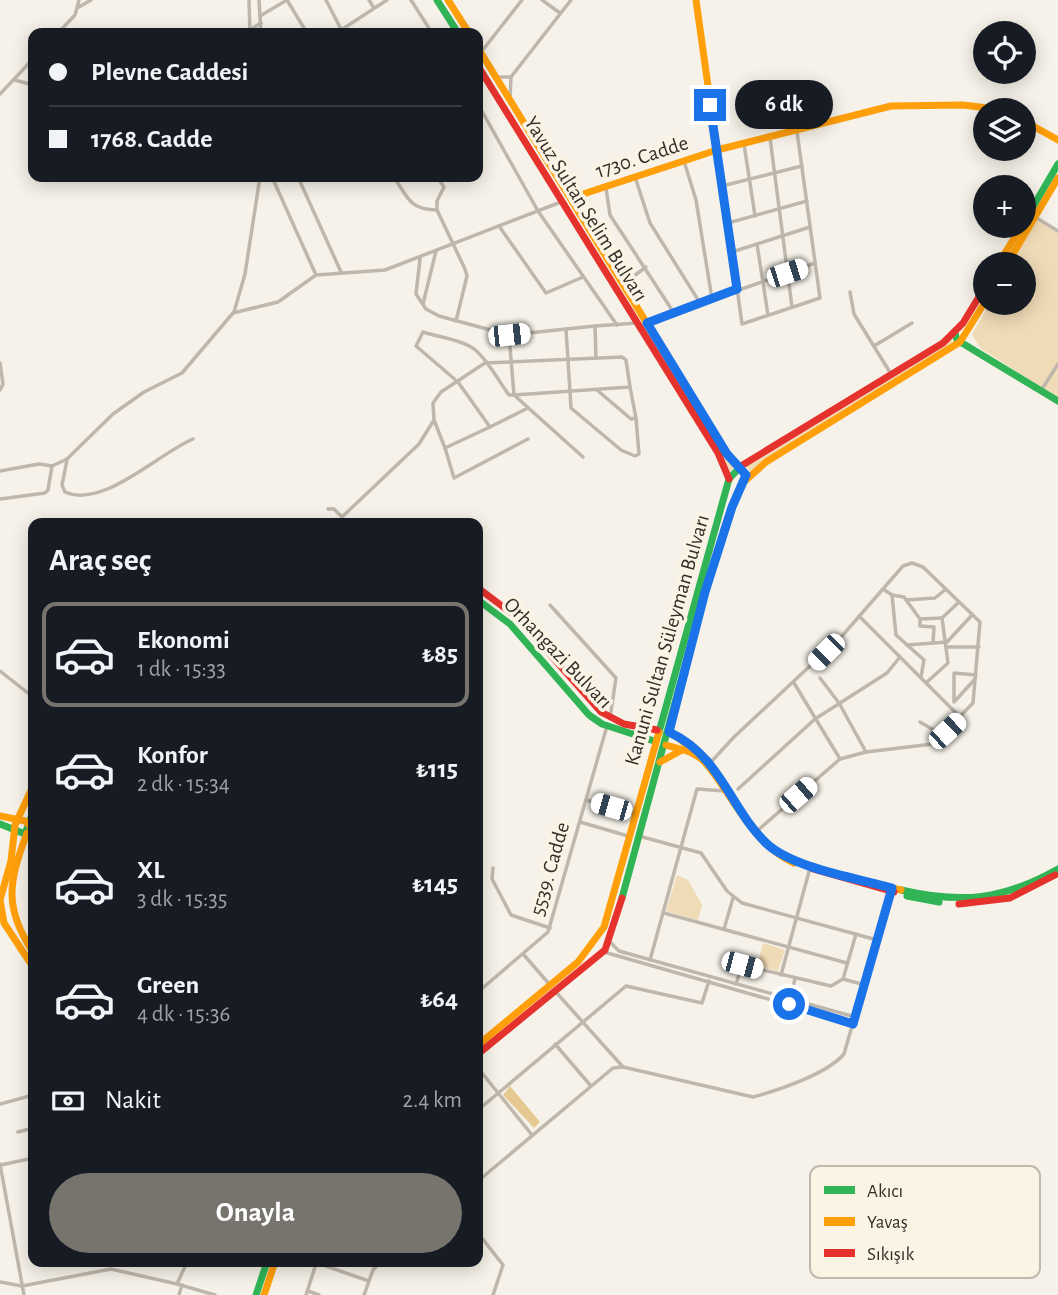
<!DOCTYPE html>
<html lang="tr">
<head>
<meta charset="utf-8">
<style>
  :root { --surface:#171b24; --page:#242831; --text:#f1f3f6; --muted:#9ea1a6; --line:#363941; --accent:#77736d }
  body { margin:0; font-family:"Alegreya Sans",sans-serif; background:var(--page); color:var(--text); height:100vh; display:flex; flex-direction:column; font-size:26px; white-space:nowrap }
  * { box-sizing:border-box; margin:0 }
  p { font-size:23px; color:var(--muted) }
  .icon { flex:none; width:38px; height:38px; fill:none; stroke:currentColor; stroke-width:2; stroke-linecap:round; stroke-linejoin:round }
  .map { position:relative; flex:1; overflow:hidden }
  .details { position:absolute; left:28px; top:518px; width:455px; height:749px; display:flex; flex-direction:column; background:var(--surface); border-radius:14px; box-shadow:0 4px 18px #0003 }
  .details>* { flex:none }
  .top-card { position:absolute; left:28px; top:28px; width:455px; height:154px; border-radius:14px; box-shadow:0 4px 18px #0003; display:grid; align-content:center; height:154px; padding:0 21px; background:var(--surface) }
  .tools { position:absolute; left:973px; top:21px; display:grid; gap:14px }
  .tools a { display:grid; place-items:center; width:63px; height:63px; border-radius:50%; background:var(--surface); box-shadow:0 4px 18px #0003; font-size:35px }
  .end { position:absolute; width:32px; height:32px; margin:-16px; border:9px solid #1a73e8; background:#fff; box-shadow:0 0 0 4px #fff }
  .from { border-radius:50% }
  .bubble { position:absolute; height:49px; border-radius:24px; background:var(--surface); box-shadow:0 4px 18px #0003; font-size:23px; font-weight:700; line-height:49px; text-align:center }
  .car { position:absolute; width:21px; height:42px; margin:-21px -10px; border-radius:9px; box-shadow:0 0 5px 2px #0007; background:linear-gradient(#fff 24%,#345 0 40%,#fff 0 76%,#345 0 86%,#fff 0) }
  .top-card b { display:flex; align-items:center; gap:24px; height:66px; font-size:26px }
  .top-card b+b { border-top:2px solid var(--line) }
  .top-card i { width:18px; height:18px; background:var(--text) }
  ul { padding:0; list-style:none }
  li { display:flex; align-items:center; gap:21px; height:105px; margin:0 14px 10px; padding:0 7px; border:4px solid transparent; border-radius:14px }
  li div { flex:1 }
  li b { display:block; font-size:26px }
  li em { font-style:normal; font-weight:700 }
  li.active { border-color:var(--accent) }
  li>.icon { width:63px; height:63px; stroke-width:1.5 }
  h2 { padding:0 21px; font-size:32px; line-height:84px }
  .pay { display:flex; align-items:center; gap:18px; height:77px; padding:0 21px; font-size:26px }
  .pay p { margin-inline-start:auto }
  .action { display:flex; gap:14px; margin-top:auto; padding:14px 21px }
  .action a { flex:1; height:80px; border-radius:42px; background:var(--accent); color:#fff; font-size:28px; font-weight:700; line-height:80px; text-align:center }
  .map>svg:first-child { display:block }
</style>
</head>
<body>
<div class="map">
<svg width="1058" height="1295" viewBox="0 0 1058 1295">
  <rect width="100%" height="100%" fill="#f6f2e9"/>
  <g fill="#f0dbb7">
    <path d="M569,206L724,453L736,465L729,473L721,452Z"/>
    <path d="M1035,217L1058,231V398L980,348L972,334L990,303H1024V264H1012Z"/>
    <path d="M951,340L954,343L750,472L746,466Z"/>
    <path d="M677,875L688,880L702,905L698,920L666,911Z"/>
    <path d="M763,943L785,950L778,971L757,966Z"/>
  </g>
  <path fill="#e6c990" d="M510,1086L540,1122L534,1128L503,1095Z"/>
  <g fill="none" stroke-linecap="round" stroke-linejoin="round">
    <g stroke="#bfb7ab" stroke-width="3.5">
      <path d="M249,0L250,33"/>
      <path d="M259,0L261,33"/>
      <path d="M287,0L307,33"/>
      <path d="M326,0L343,33"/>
      <path d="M369,0L374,8"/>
      <path d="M411,0L432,33"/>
      <path d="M542,0L560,13"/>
      <path d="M79,7L91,0"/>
      <path d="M260,16L287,0"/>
      <path d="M341,30L387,0"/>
      <path d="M58,33L75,15L79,0"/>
      <path d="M245,33L261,23"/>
      <path d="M482,51L522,0"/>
      <path d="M496,77H511"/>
      <path d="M15,80L33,85"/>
      <path d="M0,94L33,59"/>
      <path d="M510,100L511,77L571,0"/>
      <path d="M478,104L538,211L617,325"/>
      <path d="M770,138L792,307"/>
      <path d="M744,144L755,216"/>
      <path d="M718,151L742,324L820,298L797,132"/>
      <path d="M684,161L696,200L712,299"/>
      <path d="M272,177L316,275"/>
      <path d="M298,177L341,272"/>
      <path d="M394,177C408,198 410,210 437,210L465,269L467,276L456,321"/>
      <path d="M437,177L444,187L437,201V210"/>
      <path d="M635,177L650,223L700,303"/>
      <path d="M722,186L802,166"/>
      <path d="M606,188L610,215L674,313"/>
      <path d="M1035,217L1058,231"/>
      <path d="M728,223L807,201"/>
      <path d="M499,226L546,293L583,277"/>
      <path d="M757,244L768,315"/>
      <path d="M732,252L810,227"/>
      <path d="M420,259L416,294L426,309L439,316L509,335L595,326L596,358"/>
      <path d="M623,284L646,267"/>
      <path d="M850,292L854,314L891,374"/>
      <path d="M423,304L436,251"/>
      <path d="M234,312L245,274L260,177"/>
      <path d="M647,323L815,263"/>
      <path d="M595,326L637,323"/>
      <path d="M566,329L571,408L621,450L635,456L639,454L636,418"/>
      <path d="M509,335L514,395L630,387L626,360L622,357L485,363L441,392L433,403L434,420L445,448L490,427L458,382L416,346L423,332C438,337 458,339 471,347C484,354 500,383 509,395H514L583,457"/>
      <path d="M874,346L912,323"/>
      <path d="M0,363L3,384L0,390"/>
      <path d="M1042,389L1058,364"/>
      <path d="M597,390L631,419L636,418L630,387"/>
      <path d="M490,427L526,409"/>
      <path d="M445,448L454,478L528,439"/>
      <path d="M67,460L62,485L65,492C103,509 159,453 193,439"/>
      <path d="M0,471L39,464L52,466L67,459L113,414L144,392L182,373L233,313L278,302L316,275L385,270L561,202"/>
      <path d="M0,499L45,493L48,490L52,466"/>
      <path d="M328,509H334L342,517V523"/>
      <path d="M342,517L419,444L434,420"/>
      <path d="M883,589L892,595L896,635L924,660L921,677"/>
      <path d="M892,595L904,597L920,619L942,618"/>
      <path d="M906,600L935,598L946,589"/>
      <path d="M550,605L616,678L610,718"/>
      <path d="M859,616L961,718"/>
      <path d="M920,619V626L934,627L933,643"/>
      <path d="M907,645L947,642L972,615"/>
      <path d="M947,647H979"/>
      <path d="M0,671L33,697"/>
      <path d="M820,678L839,703L866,752"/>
      <path d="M927,682L948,663L942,618L959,602"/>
      <path d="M794,683L840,759"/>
      <path d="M955,701L975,679"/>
      <path d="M954,702V673L976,675"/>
      <path d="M920,722L942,735"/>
      <path d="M711,762L734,737L842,636L903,566L912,563L923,567L980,622L973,703L933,744L866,752L840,759L757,831"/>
      <path d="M738,789L815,719L887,673L900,657"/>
      <path d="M586,800L634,814"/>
      <path d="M580,822L628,836"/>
      <path d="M639,836L701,853L727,891L742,903L877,940"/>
      <path d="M493,868L492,879L511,915L550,928"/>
      <path d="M664,913L847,963"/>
      <path d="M724,929L733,898"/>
      <path d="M611,943L619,951L855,1017"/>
      <path d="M604,952L852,1023"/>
      <path d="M524,955L550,985"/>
      <path d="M650,960L697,789L725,791"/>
      <path d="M781,975L810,868"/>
      <path d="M843,979L865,985"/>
      <path d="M736,984L742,965L831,986L843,979L856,934"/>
      <path d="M555,991L623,1067L753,1097C779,1090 827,1074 844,1054L891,891"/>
      <path d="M478,992L548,932L607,726"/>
      <path d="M790,999L795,979"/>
      <path d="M555,1044L591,1086"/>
      <path d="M478,1068L532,1135"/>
      <path d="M0,1104L33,1095"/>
      <path d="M478,1110L626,986L702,1003L709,981"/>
      <path d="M18,1132L33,1128"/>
      <path d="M0,1164L24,1295"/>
      <path d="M1,1165L33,1158"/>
      <path d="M478,1181L613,1068L623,1067"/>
      <path d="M478,1233L503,1265L493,1295"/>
      <path d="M317,1263L369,1281"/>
      <path d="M0,1282L22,1286L111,1269L177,1284L187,1262"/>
      <path d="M177,1284L215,1295"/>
      <path d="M308,1291L319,1295"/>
      <path d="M179,1295L182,1285"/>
      <path d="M306,1295L316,1264"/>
      <path d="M364,1295L373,1270L380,1262"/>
    </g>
    <g stroke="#30b455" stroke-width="7">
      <path d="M437,0L458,33"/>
      <path d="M1024,222L1058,164"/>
      <path d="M955,333L957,340L1058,401"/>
      <path d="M478,600L510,624L589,715L602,724L654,741"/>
      <path d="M659,732L729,479L741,466"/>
      <path d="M0,824L25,834L33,812"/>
      <path d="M901,890C962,904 1003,900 1058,869"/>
      <path d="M907,896L939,902"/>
      <path d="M622,898L705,592L732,507L746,475L727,454L678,374"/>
      <path d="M256,1295L267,1262"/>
    </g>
    <g stroke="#ff9f0a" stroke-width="7">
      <path d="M448,0L469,33"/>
      <path d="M696,0L717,150"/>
      <path d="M478,48L678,374"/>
      <path d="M1024,121L1058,140"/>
      <path d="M571,198L717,150L891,106L963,105L1004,110"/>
      <path d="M998,264L1022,226"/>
      <path d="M1007,264L1058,178"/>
      <path d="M744,482L766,462L960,342L985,302"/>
      <path d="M669,732C724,765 729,814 773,848C798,868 868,883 901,890"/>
      <path d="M666,745C674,748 684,749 692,753C733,774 737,836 794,863"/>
      <path d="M660,762L682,750"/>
      <path d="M33,786L15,825L11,861L0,900L4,923L33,967"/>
      <path d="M0,816L25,821L30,826"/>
      <path d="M27,833C9,881 3,907 33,952"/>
      <path d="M478,1045L578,962L604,927L659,732"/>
      <path d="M264,1295L275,1262"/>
    </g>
    <g stroke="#e5322d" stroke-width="7">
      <path d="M478,66L718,453L729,479"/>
      <path d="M741,466L943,343L963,323L985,287"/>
      <path d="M478,588L518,618L601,712L624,724L657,730"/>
      <path d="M813,869L894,892"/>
      <path d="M959,904L1010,898L1055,875"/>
      <path d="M478,1054L605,950L622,898"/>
    </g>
  </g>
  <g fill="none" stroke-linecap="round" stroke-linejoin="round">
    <path stroke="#1a73e8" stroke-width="9" d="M710,105L737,289L647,323L727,454L746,475L732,507L705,592L669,732C721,756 729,807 766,843C792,868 856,878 892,888L853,1024L789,1004"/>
  </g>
  <g text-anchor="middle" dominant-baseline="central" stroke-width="7" stroke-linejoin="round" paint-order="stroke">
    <g font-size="21" fill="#322f2a" stroke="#fbf3e4">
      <text transform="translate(642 157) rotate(-18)">1730. Cadde</text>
      <text transform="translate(586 209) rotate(58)">Yavuz Sultan Selim Bulvarı</text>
      <text transform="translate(667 640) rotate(-74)">Kanuni Sultan Süleyman Bulvarı</text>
      <text transform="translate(558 653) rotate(46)">Orhangazi Bulvarı</text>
      <text transform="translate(550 869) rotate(-74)">5539. Cadde</text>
    </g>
  </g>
  <rect x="810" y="1166" width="230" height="112" rx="10" fill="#fbf3e4" stroke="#bfb8ac" stroke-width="2"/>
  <rect x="824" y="1186" width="31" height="8" fill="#30b455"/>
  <rect x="824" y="1217" width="31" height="9" fill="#ff9f0a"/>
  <rect x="824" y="1249" width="31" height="8" fill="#e5322d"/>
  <g font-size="19" fill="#322f2a">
    <text x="867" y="1197">Akıcı</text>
    <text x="867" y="1228">Yavaş</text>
    <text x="867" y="1260">Sıkışık</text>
  </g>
</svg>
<div class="tools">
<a><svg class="icon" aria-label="locate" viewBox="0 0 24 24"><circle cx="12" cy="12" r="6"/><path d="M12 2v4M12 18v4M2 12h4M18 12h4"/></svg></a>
<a><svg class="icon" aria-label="layers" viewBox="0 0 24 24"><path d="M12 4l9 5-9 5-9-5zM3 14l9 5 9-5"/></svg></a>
<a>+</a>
<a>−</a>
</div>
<i class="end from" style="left:789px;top:1004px"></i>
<i class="end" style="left:710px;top:105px"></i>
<div class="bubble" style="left:735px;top:80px;width:98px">6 dk</div>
<i class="car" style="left:787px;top:273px;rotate:72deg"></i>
<i class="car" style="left:509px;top:335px;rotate:84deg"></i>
<i class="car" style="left:826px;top:652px;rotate:225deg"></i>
<i class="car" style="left:947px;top:731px;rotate:47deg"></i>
<i class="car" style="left:798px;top:795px;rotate:49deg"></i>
<i class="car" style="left:611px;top:807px;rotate:286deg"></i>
<i class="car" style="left:742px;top:965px;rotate:105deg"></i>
<div class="top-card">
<b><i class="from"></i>Plevne Caddesi</b>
<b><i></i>1768. Cadde</b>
</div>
<section class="details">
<h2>Araç seç</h2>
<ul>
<li class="active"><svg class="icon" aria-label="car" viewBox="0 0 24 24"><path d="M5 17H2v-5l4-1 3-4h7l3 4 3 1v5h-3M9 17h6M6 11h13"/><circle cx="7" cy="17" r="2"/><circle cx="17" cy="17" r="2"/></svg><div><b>Ekonomi</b><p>1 dk · 15:33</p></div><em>₺85</em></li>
<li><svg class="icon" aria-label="car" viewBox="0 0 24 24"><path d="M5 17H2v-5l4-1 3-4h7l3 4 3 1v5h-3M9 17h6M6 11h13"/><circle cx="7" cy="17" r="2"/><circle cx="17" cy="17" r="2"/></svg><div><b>Konfor</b><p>2 dk · 15:34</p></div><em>₺115</em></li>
<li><svg class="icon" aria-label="car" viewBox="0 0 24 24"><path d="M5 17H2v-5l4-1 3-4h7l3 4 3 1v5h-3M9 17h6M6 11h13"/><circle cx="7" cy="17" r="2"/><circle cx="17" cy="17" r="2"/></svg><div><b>XL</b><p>3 dk · 15:35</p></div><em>₺145</em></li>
<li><svg class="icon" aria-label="car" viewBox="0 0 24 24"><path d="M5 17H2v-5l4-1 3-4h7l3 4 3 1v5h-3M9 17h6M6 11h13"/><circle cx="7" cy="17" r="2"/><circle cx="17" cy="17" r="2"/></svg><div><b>Green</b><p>4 dk · 15:36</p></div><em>₺64</em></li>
</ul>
<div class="pay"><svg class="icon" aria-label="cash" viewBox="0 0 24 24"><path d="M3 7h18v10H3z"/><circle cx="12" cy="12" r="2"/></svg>Nakit<p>2.4 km</p></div>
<div class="action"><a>Onayla</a></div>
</section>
</div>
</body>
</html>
